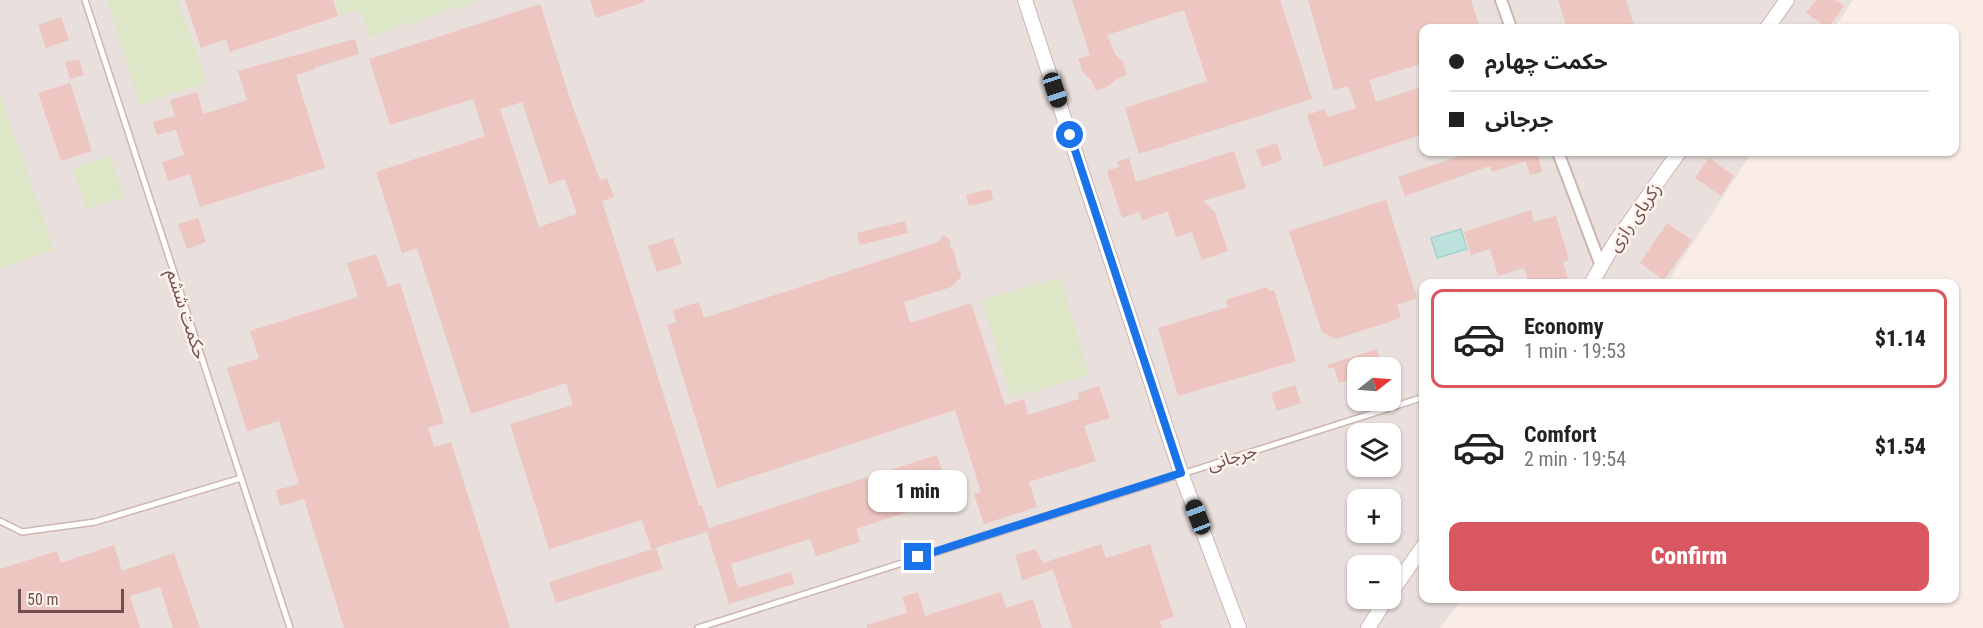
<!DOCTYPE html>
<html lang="en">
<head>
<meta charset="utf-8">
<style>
  :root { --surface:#fff; --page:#f6f6f6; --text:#222; --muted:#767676; --line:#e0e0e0; --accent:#d95760 }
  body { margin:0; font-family:"Roboto Condensed","Noto Sans Arabic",sans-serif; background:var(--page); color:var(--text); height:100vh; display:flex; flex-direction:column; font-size:22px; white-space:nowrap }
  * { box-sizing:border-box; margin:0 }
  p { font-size:20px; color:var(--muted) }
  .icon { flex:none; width:33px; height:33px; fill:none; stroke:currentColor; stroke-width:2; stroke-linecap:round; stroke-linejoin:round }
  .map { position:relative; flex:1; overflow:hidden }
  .sheet { position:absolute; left:1419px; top:279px; width:540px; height:324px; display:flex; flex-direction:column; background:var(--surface); border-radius:12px; box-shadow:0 2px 4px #0004 }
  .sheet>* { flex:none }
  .banner { position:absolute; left:1419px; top:24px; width:540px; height:132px; border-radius:12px; box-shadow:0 2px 4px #0004; display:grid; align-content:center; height:132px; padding:0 30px; background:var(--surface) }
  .needle { width:39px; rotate:73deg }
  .tools { position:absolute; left:1347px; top:357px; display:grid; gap:12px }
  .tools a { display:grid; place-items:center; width:54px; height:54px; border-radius:12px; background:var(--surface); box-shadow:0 2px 4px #0004; font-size:30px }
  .scale { position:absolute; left:18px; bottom:15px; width:106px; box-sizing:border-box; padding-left:6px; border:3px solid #71504d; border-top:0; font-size:16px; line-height:21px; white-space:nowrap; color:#71504d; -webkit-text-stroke:4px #fdf2ec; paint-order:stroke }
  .end { position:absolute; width:27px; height:27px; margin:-14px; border:8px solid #1a73e8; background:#fff; box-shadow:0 0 0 3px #fff }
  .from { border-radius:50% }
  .bubble { position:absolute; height:42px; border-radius:12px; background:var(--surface); box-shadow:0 2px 4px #0004; font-size:20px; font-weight:800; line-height:42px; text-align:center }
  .car { position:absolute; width:18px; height:36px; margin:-18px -9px; border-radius:8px; box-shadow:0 0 4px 2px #0007; background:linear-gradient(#222 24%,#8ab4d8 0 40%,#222 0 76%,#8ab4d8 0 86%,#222 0) }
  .banner b { display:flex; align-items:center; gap:21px; height:57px; font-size:22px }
  .banner b+b { border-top:2px solid var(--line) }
  .banner i { width:15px; height:15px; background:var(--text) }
  ul { padding:10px 0 0; list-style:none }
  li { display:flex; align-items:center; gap:18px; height:99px; margin:0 12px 9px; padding:0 18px; border:3px solid transparent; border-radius:12px }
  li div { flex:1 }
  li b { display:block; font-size:22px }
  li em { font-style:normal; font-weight:800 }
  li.selected { border-color:var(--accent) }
  li>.icon { width:54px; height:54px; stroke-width:1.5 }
  .button { display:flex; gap:12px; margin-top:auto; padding:12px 30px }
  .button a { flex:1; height:69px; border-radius:12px; background:var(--accent); color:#fff; font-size:24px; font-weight:800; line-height:69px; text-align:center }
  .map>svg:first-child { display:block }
</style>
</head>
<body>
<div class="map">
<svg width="1983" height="628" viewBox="0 0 1983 628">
  <rect width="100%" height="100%" fill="#faede7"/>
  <path fill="#e9dfdd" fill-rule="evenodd" d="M0,0H1853L1834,28H1424V152H1752L1667,283L1424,284V598L1462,599L1440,628H0ZM1358,368H1390V400H1358ZM1358,434H1390V466H1358ZM1358,500H1390V532H1358ZM1358,566H1390V598H1358Z"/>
  <g fill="#dde6c6">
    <path d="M107,0H178L207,82L140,105Z"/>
    <path d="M335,0H479L369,37L361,10L340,15Z"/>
    <path d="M0,94L54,250L0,268Z"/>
    <path d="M111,156L124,198L86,209L73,168Z"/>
    <path d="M1060,277L1089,375L1011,398L982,300Z"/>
  </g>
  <path fill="#bde2dd" stroke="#a4d3cc" stroke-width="1.5" d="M1461,229L1467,249L1437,258L1431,238Z"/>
  <g fill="#edc5c1" fill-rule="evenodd">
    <path d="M185,0H333L338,16L230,52L226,39L201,48Z"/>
    <path d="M590,0H644V2L596,18Z"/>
    <path d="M1072,0H1280L1312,99L1139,154L1125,108L1207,81L1184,10L1107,35L1115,54L1123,62L1127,75L1118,78L1109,86L1096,91L1092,81L1083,72L1078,59L1090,55Z"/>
    <path d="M1308,0H1471L1480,28H1424V63L1369,80L1376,102L1424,86V134L1324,167L1307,115L1325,109L1328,117L1356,108L1348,86L1334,90Z"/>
    <path d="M1558,0H1626L1635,28H1567Z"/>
    <path d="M1816,0H1835L1844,6L1828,28L1806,13Z"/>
    <path d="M540,4L572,105L600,180L607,178L614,197L602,201L699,506L702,505L709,528L937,455L951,498L856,529L860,542L816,556L810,539L731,564L738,588L791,572L794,584L729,604L707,532L651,549L642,520L549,549L510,424L573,405L566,383L471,414L417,248L402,253L376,172L485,136L473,99L390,125L369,59ZM522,102L549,184L565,179L577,214L539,227L500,109Z"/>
    <path d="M61,17L69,40L46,48L38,25Z"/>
    <path d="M355,39L359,54L314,68V70L296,75L325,168L200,207L190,174L168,181L162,162L184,155L176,130L157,135L153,122L175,116L170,100L197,92L203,114L236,104L247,100L238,71Z"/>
    <path d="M79,59L84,75L70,79L65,62Z"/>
    <path d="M70,83L92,151L61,161L38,93Z"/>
    <path d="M1277,143L1282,160L1262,167L1256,150Z"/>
    <path d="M1234,151L1246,188L1203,201L1217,214L1216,217L1228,251L1202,260L1192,232L1176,237L1168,212L1142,220L1139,212L1122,218L1107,171L1119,167L1117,162L1129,158L1136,182Z"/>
    <path d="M1471,152H1547V153L1538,156L1542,172L1530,175L1526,161L1492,172L1490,166L1405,196L1398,177Z"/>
    <path d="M1709,158L1734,176L1721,196L1695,178Z"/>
    <path d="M991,189L993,200L969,206L966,195Z"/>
    <path d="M1386,200L1417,298L1397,305L1401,318L1336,339L1322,332L1289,231Z"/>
    <path d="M1531,210L1534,222L1556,216L1569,260L1563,262L1568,278L1561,280L1562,284H1529L1524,268L1498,276L1490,249L1471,255L1464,232Z"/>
    <path d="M198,218L206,242L187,249L178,224Z"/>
    <path d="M905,221L908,233L860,245L857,233Z"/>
    <path d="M1667,223L1692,240L1664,280L1640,263Z"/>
    <path d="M944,235L950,240V246L954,251L958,269L961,273V277L951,287L904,302L910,323L971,303L1005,405L1024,399L1028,415L1079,399L1078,393L1099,386L1110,418L1084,426L1096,461L1029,482L1037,507L984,524L974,494L981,492L955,410L717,488L667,325L676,322L673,310L699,302L704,318L938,242Z"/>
    <path d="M673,238L682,264L657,272L648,246Z"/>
    <path d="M376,254L388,287L400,283L444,423L428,428L434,447L451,442L510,628H344L304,499L280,506L276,490L299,484L279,421L247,431L227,368L259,358L250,331L358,297L347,263Z"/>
    <path d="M1267,287L1269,291L1274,290L1296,361L1178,396L1158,328L1228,307L1226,300Z"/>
    <path d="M1377,349L1383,368H1358V377L1339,383L1334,368H1328L1327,365Z"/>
    <path d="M1295,385L1301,403L1277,411L1271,393Z"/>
    <path d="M1101,544L1106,558L1150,544L1174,617L1160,621L1162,628H1072L1053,570L1022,580L1015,555L1035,549L1043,563Z"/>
    <path d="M114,545L122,571L174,553L200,628H173L160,587L130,596L140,628H0V569L57,551L61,563Z"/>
    <path d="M656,548L663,569L556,603L549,582Z"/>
    <path d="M918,592L925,616L1001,592L1006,608L1033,599L1042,628H867V625L907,613L902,597Z"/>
  </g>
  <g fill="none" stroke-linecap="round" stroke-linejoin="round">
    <defs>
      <g id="service">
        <path d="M85,0L290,628"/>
        <path d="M0,521L22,532L95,522L241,478"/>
        <path d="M698,628L1424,397"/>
      </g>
      <g id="minor">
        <path d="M1501,0L1511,28"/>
        <path d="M1558,152L1601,266"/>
      </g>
      <g id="tertiary">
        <path d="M1025,0L1181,473L1239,628"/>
        <path d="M1767,28L1787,0"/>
        <path d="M1591,284L1614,244L1679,152"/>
        <path d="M1390,594L1424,545"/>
        <path d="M1368,628L1387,598"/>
      </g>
    </defs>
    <use href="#service" stroke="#cdb5b1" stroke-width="8"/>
    <use href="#minor" stroke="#cdb5b1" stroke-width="14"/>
    <use href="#tertiary" stroke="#cdb5b1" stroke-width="16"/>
    <use href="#service" stroke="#fff" stroke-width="5"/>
    <use href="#minor" stroke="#fff" stroke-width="10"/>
    <use href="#tertiary" stroke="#fff" stroke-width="14"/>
  </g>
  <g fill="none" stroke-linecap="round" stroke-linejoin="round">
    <path stroke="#1a73e8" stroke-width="8" d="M918,557L1181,473L1070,135"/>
  </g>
  <g text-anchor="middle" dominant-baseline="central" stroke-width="5" stroke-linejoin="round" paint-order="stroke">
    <g font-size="18" fill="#71504d" stroke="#fdf2ec">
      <text transform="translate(1634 217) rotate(-55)">زکریای رازی</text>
      <text transform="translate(187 314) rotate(72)">حکمت ششم</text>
      <text transform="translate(1232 457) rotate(-17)">جرجانی</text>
    </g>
  </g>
</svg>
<div class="tools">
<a><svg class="needle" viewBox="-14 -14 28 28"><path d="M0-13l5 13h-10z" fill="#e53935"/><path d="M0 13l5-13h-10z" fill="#767676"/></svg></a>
<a><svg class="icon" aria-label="layers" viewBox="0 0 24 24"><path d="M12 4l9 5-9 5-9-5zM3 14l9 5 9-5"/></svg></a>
<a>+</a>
<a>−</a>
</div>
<div class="scale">50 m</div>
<i class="end from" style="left:1070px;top:135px"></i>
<i class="end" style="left:918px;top:557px"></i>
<div class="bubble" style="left:868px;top:470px;width:99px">1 min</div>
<i class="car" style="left:1055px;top:90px;rotate:162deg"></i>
<i class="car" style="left:1198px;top:517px;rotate:339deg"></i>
<div class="banner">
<b><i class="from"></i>حکمت چهارم</b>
<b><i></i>جرجانی</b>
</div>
<section class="sheet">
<ul>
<li class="selected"><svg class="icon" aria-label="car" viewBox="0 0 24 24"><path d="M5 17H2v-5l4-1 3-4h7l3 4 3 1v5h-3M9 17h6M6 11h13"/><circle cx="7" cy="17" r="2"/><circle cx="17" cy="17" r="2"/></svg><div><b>Economy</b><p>1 min · 19:53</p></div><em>$1.14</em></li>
<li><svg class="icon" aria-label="car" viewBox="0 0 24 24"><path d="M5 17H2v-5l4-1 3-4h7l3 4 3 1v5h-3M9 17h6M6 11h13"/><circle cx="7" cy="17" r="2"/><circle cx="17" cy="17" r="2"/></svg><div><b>Comfort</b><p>2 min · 19:54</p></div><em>$1.54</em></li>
</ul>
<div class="button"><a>Confirm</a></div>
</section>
</div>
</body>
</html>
